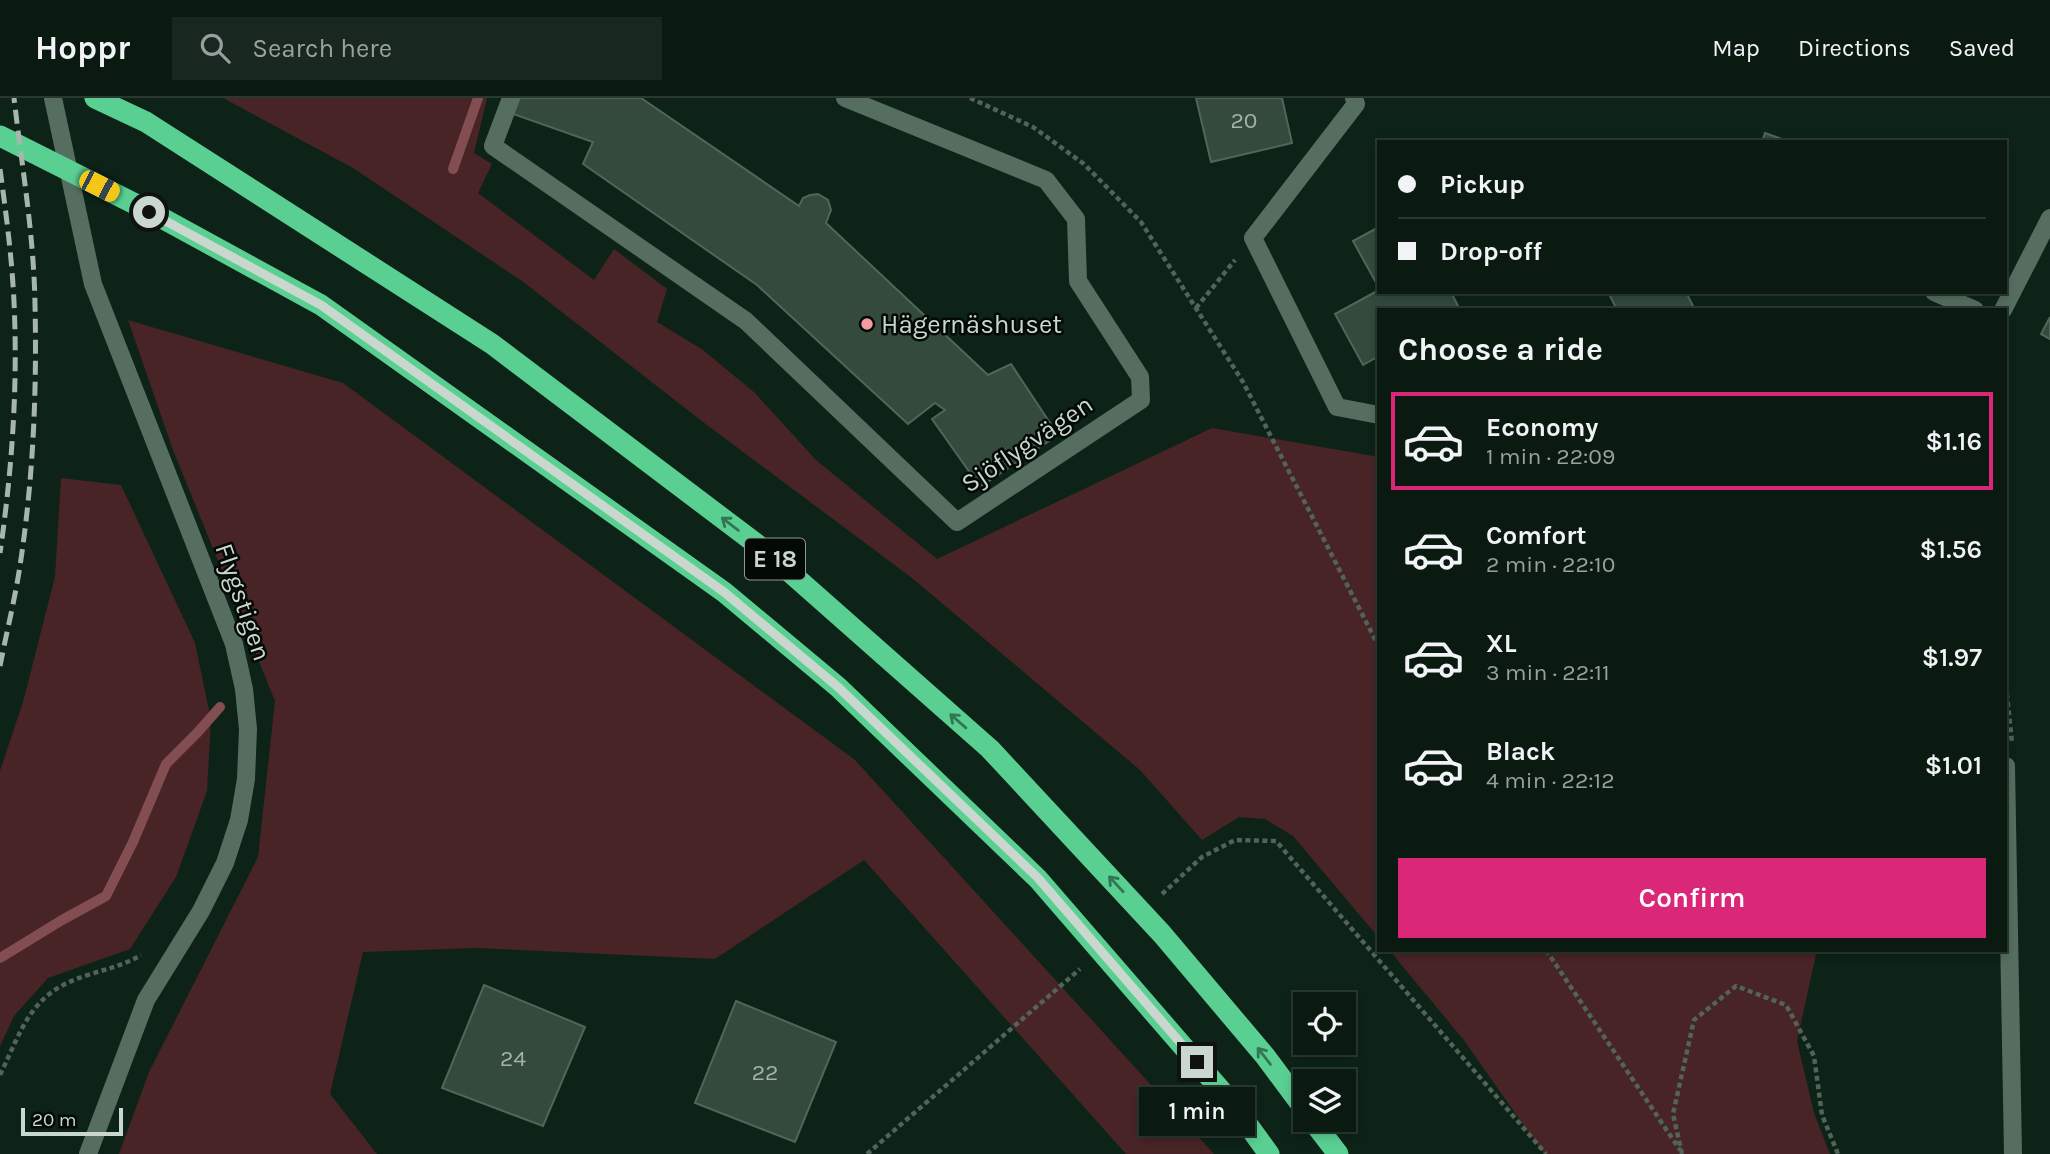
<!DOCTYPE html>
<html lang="en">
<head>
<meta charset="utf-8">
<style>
  :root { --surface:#0a1a11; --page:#18271f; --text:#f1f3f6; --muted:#99a19f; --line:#2a3831; --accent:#db2777 }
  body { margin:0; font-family:Karla,sans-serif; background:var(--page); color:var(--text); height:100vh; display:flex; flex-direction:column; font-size:26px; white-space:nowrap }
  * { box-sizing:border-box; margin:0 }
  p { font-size:23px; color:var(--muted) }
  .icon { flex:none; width:38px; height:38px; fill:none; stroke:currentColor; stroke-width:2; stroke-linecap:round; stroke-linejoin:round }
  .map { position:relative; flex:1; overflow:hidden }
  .details { position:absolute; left:1377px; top:210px; width:630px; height:644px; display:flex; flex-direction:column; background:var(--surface); border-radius:0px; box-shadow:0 4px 10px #0003,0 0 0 2px var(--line) }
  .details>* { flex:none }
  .guide { position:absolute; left:1377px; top:42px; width:630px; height:154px; border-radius:0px; box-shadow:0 4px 10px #0003,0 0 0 2px var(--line); display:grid; align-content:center; height:154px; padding:0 21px; background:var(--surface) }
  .fabs { position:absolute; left:1293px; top:894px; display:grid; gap:14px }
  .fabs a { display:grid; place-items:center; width:63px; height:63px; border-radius:0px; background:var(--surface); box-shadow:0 4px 10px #0003,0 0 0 2px var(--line); font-size:35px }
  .scale { position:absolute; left:21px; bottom:18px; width:102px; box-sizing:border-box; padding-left:7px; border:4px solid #c9d7ce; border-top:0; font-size:19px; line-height:24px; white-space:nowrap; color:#c9d7ce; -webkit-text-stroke:5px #030a05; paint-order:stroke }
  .end { position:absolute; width:32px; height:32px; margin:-16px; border:9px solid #c9d7ce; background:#111; box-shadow:0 0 0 4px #111 }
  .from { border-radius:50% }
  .bubble { position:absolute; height:49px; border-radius:0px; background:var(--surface); box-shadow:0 4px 10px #0003,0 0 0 2px var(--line); font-size:23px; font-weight:600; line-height:49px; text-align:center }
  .car { position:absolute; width:21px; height:42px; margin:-21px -10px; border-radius:9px; box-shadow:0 0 5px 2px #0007; background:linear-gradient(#f5c518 24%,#345 0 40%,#f5c518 0 76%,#345 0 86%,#f5c518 0) }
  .guide b { display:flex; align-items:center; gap:24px; height:66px; font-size:26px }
  .guide b+b { border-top:2px solid var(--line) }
  .guide i { width:18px; height:18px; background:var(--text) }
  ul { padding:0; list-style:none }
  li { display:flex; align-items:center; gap:21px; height:98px; margin:0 14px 10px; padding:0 7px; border:4px solid transparent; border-radius:0px }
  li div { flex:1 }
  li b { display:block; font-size:26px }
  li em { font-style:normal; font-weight:600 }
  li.on { border-color:var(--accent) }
  li>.icon { width:63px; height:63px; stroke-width:1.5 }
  h2 { padding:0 21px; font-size:32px; line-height:84px }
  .button { display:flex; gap:14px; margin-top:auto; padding:14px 21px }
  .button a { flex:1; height:80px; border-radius:0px; background:var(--accent); color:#fff; font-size:28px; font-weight:600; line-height:80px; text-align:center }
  header { display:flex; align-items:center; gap:42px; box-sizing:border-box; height:98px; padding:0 35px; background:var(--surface); border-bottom:2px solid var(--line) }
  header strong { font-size:33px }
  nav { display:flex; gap:38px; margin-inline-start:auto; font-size:24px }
  .search { width:490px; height:63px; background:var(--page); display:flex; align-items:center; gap:18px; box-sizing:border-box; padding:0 24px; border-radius:0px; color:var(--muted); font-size:26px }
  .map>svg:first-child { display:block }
</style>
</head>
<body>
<header>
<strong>Hoppr</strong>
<div class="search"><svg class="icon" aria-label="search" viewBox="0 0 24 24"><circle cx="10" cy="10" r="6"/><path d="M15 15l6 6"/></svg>Search here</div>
<nav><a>Map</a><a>Directions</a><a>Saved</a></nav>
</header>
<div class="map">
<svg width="2050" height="1056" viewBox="0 0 2050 1056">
  <rect width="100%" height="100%" fill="#0d2317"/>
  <g fill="#482427">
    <path d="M223,0H487L474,55L492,66L478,95L594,182L614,151L667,191L657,224L703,252L755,295L816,362L937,461L1212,330L1379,359V840L1293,738L1265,721L1239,719L1202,742L1140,672L912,480L703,324L522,183L353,70Z"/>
    <path d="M128,222L343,285L855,662L1214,1056H1126L864,762L715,861L477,850L363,854L330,996L377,1056H119L149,974L258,759L275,603L173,352Z"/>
    <path d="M61,380L121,387L195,545L211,622L207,693L176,779L130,851L48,880L14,918L0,948V673L23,604L55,479Z"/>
    <path d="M1389,852H1817L1797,943L1814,1015L1830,1056H1544L1463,941Z"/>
  </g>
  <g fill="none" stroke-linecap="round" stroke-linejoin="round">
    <g stroke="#834e52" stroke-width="10">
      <path d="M453,71L478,0"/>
      <path d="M0,860L62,822L106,798L133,744L166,666L197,635L220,609"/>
    </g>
  </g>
  <g fill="#334a3d" stroke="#4f6758" stroke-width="2">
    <path d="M519,0H641L799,108L803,100L810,97L818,96L828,102L831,112L826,125L988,277L1011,266L1058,337L980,389L932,321L945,312L935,305L908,326L757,187L583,66L593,44L513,16Z"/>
    <path d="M1196,0H1282L1292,45L1211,64Z"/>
    <path d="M1765,35L1790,44H1762Z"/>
    <path d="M1379,129V190L1353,143Z"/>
    <path d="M1379,192V194H1451L1460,212H1379V258L1363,267L1335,216Z"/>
    <path d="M1608,194H1686L1695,212H1617Z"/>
    <path d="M2050,219V241L2041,236Z"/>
    <path d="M484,887L585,929L543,1028L442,990Z"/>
    <path d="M736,903L836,944L795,1044L695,1005Z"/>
  </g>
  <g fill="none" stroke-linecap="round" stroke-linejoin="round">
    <g stroke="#516459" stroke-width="4.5" stroke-dasharray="5 3.5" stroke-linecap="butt">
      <path d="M970,0L1033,29L1084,66L1141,124L1243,284L1379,549"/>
      <path d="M1196,210L1235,162"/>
      <path d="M2006,587L2012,645"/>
      <path d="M1162,796L1202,759L1235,742L1276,743L1546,1056"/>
      <path d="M1546,852L1680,1052"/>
      <path d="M0,977C23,929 31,895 85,878C105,871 123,868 141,857"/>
      <path d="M867,1056L1080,871"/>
      <path d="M1682,1056L1673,1016L1694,922L1736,888L1786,907L1814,958L1822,1017L1838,1056"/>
    </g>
    <g stroke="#566e5f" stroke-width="18">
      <path d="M53,0L93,186L234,546L244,591L248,631L246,681L239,722L225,765L201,813L146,902L88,1056"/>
      <path d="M511,0L493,48L746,223L957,424L1141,302L1140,279L1078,183L1076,121L1046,82L845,0"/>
      <path d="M1354,0L1356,6L1253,140L1337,309L1379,317"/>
      <path d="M1934,194L1975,212"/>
      <path d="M2003,212L2050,120"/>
      <path d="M2006,668L2013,1056"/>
    </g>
    <g stroke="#5acf92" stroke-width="21">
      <path d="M95,0L146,24L492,246L767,454L990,651L1162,836L1265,958L1306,1013"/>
      <path d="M0,38L149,113L321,207L724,494L838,589L1038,781L1232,1005L1269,1056"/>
      <path d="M1312,1022L1338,1056"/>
    </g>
    <g stroke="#a7b6ad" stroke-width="5" stroke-dasharray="14 7" stroke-linecap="butt">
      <path d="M0,71C6,115 12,160 14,204C18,288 12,372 0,455"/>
      <path d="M0,568C6,537 14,505 19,474C33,386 37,296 35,207C34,138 22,69 14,0"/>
    </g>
  </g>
  <defs><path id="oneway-shaft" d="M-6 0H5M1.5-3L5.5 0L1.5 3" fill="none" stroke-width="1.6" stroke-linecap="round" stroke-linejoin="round" transform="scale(1.75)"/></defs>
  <g stroke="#337653">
    <use href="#oneway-shaft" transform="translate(730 426) rotate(-143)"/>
    <use href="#oneway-shaft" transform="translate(958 623) rotate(-139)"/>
    <use href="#oneway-shaft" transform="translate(1116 786) rotate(-133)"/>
    <use href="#oneway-shaft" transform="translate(1264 958) rotate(-128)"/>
  </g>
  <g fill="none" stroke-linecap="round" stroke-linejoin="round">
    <path stroke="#c9d7ce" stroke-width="9" d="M149,114L321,207L724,494L838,589L1038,780L1197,964"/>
  </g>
  <circle fill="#f49aa1" stroke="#030a05" stroke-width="2.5" cx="867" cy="226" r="7"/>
  <g text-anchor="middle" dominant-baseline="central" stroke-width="5" stroke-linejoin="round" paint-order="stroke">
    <g font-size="23" fill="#a4b4aa">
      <text x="1244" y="22">20</text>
      <text x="513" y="960">24</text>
      <text x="765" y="974">22</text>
    </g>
    <rect fill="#030a05" stroke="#8e9a92" stroke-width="2" x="745" y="440.5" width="60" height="41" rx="5"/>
    <g font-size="24" font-weight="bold" fill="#c9d7ce">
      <text x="775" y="461">E 18</text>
    </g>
    <g font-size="26" fill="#c9d7ce" stroke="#030a05" text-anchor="start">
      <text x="881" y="226">Hägernäshuset</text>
    </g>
    <g font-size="26" fill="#c9d7ce" stroke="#030a05">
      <text transform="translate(1027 346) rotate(-34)">Sjöflygvägen</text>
      <text transform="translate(243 504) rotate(71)">Flygstigen</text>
    </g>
  </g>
</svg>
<div class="fabs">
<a><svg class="icon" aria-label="locate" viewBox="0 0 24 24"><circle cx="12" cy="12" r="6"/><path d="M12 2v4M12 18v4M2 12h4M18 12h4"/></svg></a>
<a><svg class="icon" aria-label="layers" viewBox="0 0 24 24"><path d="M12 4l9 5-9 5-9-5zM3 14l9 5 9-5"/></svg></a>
</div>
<div class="scale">20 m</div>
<i class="end from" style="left:149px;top:114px"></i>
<i class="end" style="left:1197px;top:964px"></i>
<div class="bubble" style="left:1139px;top:989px;width:116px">1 min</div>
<i class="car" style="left:99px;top:88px;rotate:117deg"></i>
<div class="guide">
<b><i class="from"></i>Pickup</b>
<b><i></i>Drop-off</b>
</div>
<section class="details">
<h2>Choose a ride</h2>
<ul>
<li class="on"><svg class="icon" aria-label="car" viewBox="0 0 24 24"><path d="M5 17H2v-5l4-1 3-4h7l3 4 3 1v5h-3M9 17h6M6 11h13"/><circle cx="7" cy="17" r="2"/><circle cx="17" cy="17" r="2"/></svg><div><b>Economy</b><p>1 min · 22:09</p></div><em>$1.16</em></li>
<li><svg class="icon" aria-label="car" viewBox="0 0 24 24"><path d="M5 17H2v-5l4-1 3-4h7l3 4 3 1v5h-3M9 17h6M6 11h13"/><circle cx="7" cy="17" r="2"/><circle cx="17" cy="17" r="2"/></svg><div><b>Comfort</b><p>2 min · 22:10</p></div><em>$1.56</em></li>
<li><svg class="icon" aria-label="car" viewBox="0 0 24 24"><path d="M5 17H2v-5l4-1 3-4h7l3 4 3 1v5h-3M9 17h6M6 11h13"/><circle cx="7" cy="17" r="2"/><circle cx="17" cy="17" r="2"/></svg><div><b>XL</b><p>3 min · 22:11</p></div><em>$1.97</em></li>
<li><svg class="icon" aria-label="car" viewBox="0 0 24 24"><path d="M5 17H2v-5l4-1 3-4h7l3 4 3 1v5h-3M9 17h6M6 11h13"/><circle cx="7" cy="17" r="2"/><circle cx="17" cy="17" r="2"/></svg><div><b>Black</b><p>4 min · 22:12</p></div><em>$1.01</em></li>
</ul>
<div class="button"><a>Confirm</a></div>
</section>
</div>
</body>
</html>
